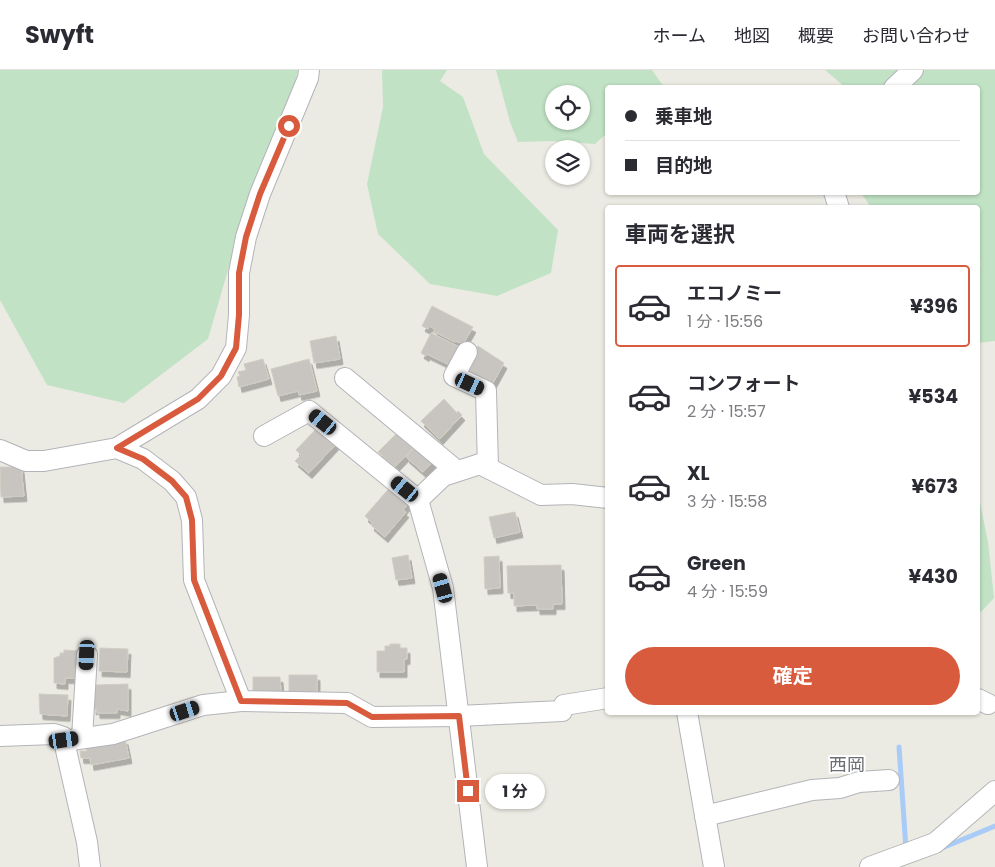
<!DOCTYPE html>
<html lang="ja">
<head>
<meta charset="utf-8">
<style>
  :root { --surface:#fff; --page:#f7f7f7; --text:#2b2b33; --muted:#7c7c81; --line:#e1e1e2; --accent:#d85b3d }
  body { margin:0; font-family:Poppins,"Noto Sans JP",sans-serif; background:var(--page); color:var(--text); height:100vh; display:flex; flex-direction:column; font-size:19px; white-space:nowrap }
  * { box-sizing:border-box; margin:0 }
  p { font-size:16px; color:var(--muted) }
  .icon { flex:none; width:28px; height:28px; fill:none; stroke:currentColor; stroke-width:2; stroke-linecap:round; stroke-linejoin:round }
  .map { position:relative; flex:1; overflow:hidden }
  .panel { position:absolute; left:605px; top:135px; width:375px; height:510px; display:flex; flex-direction:column; background:var(--surface); border-radius:5px; box-shadow:0 1px 4px #0004 }
  .panel>* { flex:none }
  .hud { position:absolute; left:605px; top:15px; width:375px; height:110px; border-radius:5px; box-shadow:0 1px 4px #0004; display:grid; align-content:center; height:110px; padding:0 20px; background:var(--surface) }
  .buttons { position:absolute; left:545px; top:15px; display:grid; gap:10px }
  .buttons a { display:grid; place-items:center; width:45px; height:45px; border-radius:50%; background:var(--surface); box-shadow:0 1px 4px #0004; font-size:25px }
  .end { position:absolute; width:22px; height:22px; margin:-11px; border:6px solid #d85b3d; background:#fff; box-shadow:0 0 0 2px #fff }
  .from { border-radius:50% }
  .bubble { position:absolute; height:35px; border-radius:18px; background:var(--surface); box-shadow:0 1px 4px #0004; font-size:16px; font-weight:700; line-height:35px; text-align:center }
  .car { position:absolute; width:15px; height:30px; margin:-15px -8px; border-radius:6px; box-shadow:0 0 4px 1px #0007; background:linear-gradient(#222 24%,#8ab4d8 0 40%,#222 0 76%,#8ab4d8 0 86%,#222 0) }
  .hud b { display:flex; align-items:center; gap:18px; height:48px; font-size:19px }
  .hud b+b { border-top:1px solid var(--line) }
  .hud i { width:12px; height:12px; background:var(--text) }
  ul { padding:0; list-style:none }
  li { display:flex; align-items:center; gap:15px; height:82px; margin:0 10px 8px; padding:0 10px; border:2px solid transparent; border-radius:5px }
  li div { flex:1 }
  li b { display:block; font-size:19px }
  li em { font-style:normal; font-weight:700 }
  li.active { border-color:var(--accent) }
  li>.icon { width:45px; height:45px; stroke-width:1.5 }
  h2 { padding:0 20px; font-size:22px; line-height:60px }
  .action { display:flex; gap:10px; margin-top:auto; padding:10px 20px }
  .action a { flex:1; height:58px; border-radius:30px; background:var(--accent); color:#fff; font-size:20px; font-weight:700; line-height:58px; text-align:center }
  header { display:flex; align-items:center; gap:30px; box-sizing:border-box; height:70px; padding:0 25px; background:var(--surface); border-bottom:1px solid var(--line) }
  header strong { font-size:24px }
  nav { display:flex; gap:28px; margin-inline-start:auto; font-size:18px }
  .map>svg:first-child { display:block }
</style>
</head>
<body>
<header>
<strong>Swyft</strong>
<nav><a>ホーム</a><a>地図</a><a>概要</a><a>お問い合わせ</a></nav>
</header>
<div class="map">
<svg width="995" height="797" viewBox="0 0 995 797">
  <defs>
    <filter id="shadow"><feDropShadow dx="3" dy="5.5" stdDeviation="0" flood-color="#0004"/></filter>
  </defs>
  <rect width="100%" height="100%" fill="#ecebe3"/>
  <g fill="#c1e2c5" fill-rule="evenodd">
    <path d="M0,0H298L287,43L248,131L208,269L124,333L47,315L0,230Z"/>
    <path d="M382,0H447L440,11L463,27L484,84L558,160L551,203L497,226L430,214L378,164L367,114L383,37Z"/>
    <path d="M496,0H652L664,17L608,18L607,63L595,74L551,71L518,72L510,52ZM554,24H581V51H554Z"/>
    <path d="M825,0H995V271L978,273V195H981L978,184V138L871,137L861,123L978,122V18L845,17Z"/>
    <path d="M978,423L988,472L994,528L978,545Z"/>
  </g>
  <g fill="none" stroke-linecap="round" stroke-linejoin="round">
    <g stroke="#a8cbf7" stroke-width="5">
      <path d="M899,677L906,779"/>
      <path d="M942,778L995,756"/>
    </g>
  </g>
  <g fill="#c8c5c0" stroke="#d0cdc2" filter="url(#shadow)">
    <path d="M432,236L473,257L463,274L456,271L455,272L433,261L435,259L429,256L428,259L422,256Z"/>
    <path d="M431,263L465,280L456,298L427,284L426,286L421,283Z"/>
    <path d="M336,266L340,289L314,293L310,271Z"/>
    <path d="M478,276L504,293L493,313L482,306L480,309L467,302L465,297Z"/>
    <path d="M263,289L269,309L239,317L237,307L240,306L238,302L246,300L244,294Z"/>
    <path d="M309,289L317,321L299,325L298,321L278,326L271,299Z"/>
    <path d="M444,329L457,343L458,341L462,345L440,369L421,351Z"/>
    <path d="M319,356L337,373L309,403L295,391L301,385L296,380Z"/>
    <path d="M400,360L416,375L395,397L378,382Z"/>
    <path d="M418,374L435,390L423,402L406,387Z"/>
    <path d="M0,397H21L24,426L1,427Z"/>
    <path d="M392,415L410,431L403,440L406,442L385,467L371,455L372,453L365,446Z"/>
    <path d="M515,442L520,462L494,468L489,447Z"/>
    <path d="M408,485L412,508L396,510L392,488Z"/>
    <path d="M499,486L500,518L485,519L484,487Z"/>
    <path d="M561,495L562,534H553V539H537V535L514,536V523H508L507,496Z"/>
    <path d="M390,574H400V578H407V589H404V602H377V581H385V576H390Z"/>
    <path d="M100,578L128,579L127,602L99,601Z"/>
    <path d="M64,580L81,581L79,608H65V614L54,613V588L60,586V583H64Z"/>
    <path d="M289,605H317V625L289,626Z"/>
    <path d="M253,607H280L281,623L253,624Z"/>
    <path d="M128,614V641L117,639V643H97V639H93L94,615Z"/>
    <path d="M39,624L68,625L67,646L40,644Z"/>
    <path d="M125,669L129,688L91,695L90,688H81L80,681H87L85,675Z"/>
  </g>
  <g fill="none" stroke-linecap="round" stroke-linejoin="round">
    <defs>
      <g id="minor">
        <path d="M894,18L913,0"/>
        <path d="M834,122L839,138"/>
        <path d="M467,282L454,306L486,321L488,398"/>
        <path d="M345,308L457,401"/>
        <path d="M264,366L309,341L418,430L443,518L477,797"/>
        <path d="M117,378L198,329L221,306L236,278L239,245V203L246,167L260,124L308,8L309,0"/>
        <path d="M0,380L26,391H44L117,378L143,389L172,411L186,427L192,450L194,510L241,631L347,633L372,647L459,646L562,641L564,635L608,628"/>
        <path d="M418,430L443,406L480,394L541,425L572,424L608,428"/>
        <path d="M978,629L988,634"/>
        <path d="M687,642L714,797"/>
        <path d="M0,666L54,664L63,667L87,772L90,797"/>
        <path d="M82,668L87,585"/>
        <path d="M64,671L113,664L203,635L241,631"/>
        <path d="M705,746L812,720L840,718L859,712L889,710"/>
        <path d="M870,797L935,773L995,721"/>
      </g>
    </defs>
    <use href="#minor" stroke="#b3b4b9" stroke-width="22"/>
    <use href="#minor" stroke="#fff" stroke-width="20"/>
  </g>
  <g fill="none" stroke-linecap="round" stroke-linejoin="round">
    <path stroke="#d85b3d" stroke-width="6" d="M289,56L260,124L246,167L239,203V245L236,278L221,306L198,329L117,378L143,389L172,411L186,427L192,450L194,510L241,631L347,633L372,647L459,646L468,721"/>
  </g>
  <g text-anchor="middle" dominant-baseline="central" stroke-width="4" stroke-linejoin="round" paint-order="stroke">
    <g font-size="18" fill="#6c6f74" stroke="#fff">
      <text x="847" y="694">西岡</text>
    </g>
  </g>
</svg>
<div class="buttons">
<a><svg class="icon" aria-label="locate" viewBox="0 0 24 24"><circle cx="12" cy="12" r="6"/><path d="M12 2v4M12 18v4M2 12h4M18 12h4"/></svg></a>
<a><svg class="icon" aria-label="layers" viewBox="0 0 24 24"><path d="M12 4l9 5-9 5-9-5zM3 14l9 5 9-5"/></svg></a>
</div>
<i class="end from" style="left:289px;top:56px"></i>
<i class="end" style="left:468px;top:721px"></i>
<div class="bubble" style="left:485px;top:704px;width:60px">1 分</div>
<i class="car" style="left:470px;top:314px;rotate:115deg"></i>
<i class="car" style="left:323px;top:352px;rotate:309deg"></i>
<i class="car" style="left:405px;top:419px;rotate:309deg"></i>
<i class="car" style="left:443px;top:518px;rotate:344deg"></i>
<i class="car" style="left:87px;top:585px;rotate:183deg"></i>
<i class="car" style="left:185px;top:641px;rotate:72deg"></i>
<i class="car" style="left:64px;top:670px;rotate:82deg"></i>
<div class="hud">
<b><i class="from"></i>乗車地</b>
<b><i></i>目的地</b>
</div>
<section class="panel">
<h2>車両を選択</h2>
<ul>
<li class="active"><svg class="icon" aria-label="car" viewBox="0 0 24 24"><path d="M5 17H2v-5l4-1 3-4h7l3 4 3 1v5h-3M9 17h6M6 11h13"/><circle cx="7" cy="17" r="2"/><circle cx="17" cy="17" r="2"/></svg><div><b>エコノミー</b><p>1 分 · 15:56</p></div><em>¥396</em></li>
<li><svg class="icon" aria-label="car" viewBox="0 0 24 24"><path d="M5 17H2v-5l4-1 3-4h7l3 4 3 1v5h-3M9 17h6M6 11h13"/><circle cx="7" cy="17" r="2"/><circle cx="17" cy="17" r="2"/></svg><div><b>コンフォート</b><p>2 分 · 15:57</p></div><em>¥534</em></li>
<li><svg class="icon" aria-label="car" viewBox="0 0 24 24"><path d="M5 17H2v-5l4-1 3-4h7l3 4 3 1v5h-3M9 17h6M6 11h13"/><circle cx="7" cy="17" r="2"/><circle cx="17" cy="17" r="2"/></svg><div><b>XL</b><p>3 分 · 15:58</p></div><em>¥673</em></li>
<li><svg class="icon" aria-label="car" viewBox="0 0 24 24"><path d="M5 17H2v-5l4-1 3-4h7l3 4 3 1v5h-3M9 17h6M6 11h13"/><circle cx="7" cy="17" r="2"/><circle cx="17" cy="17" r="2"/></svg><div><b>Green</b><p>4 分 · 15:59</p></div><em>¥430</em></li>
</ul>
<div class="action"><a>確定</a></div>
</section>
</div>
</body>
</html>
